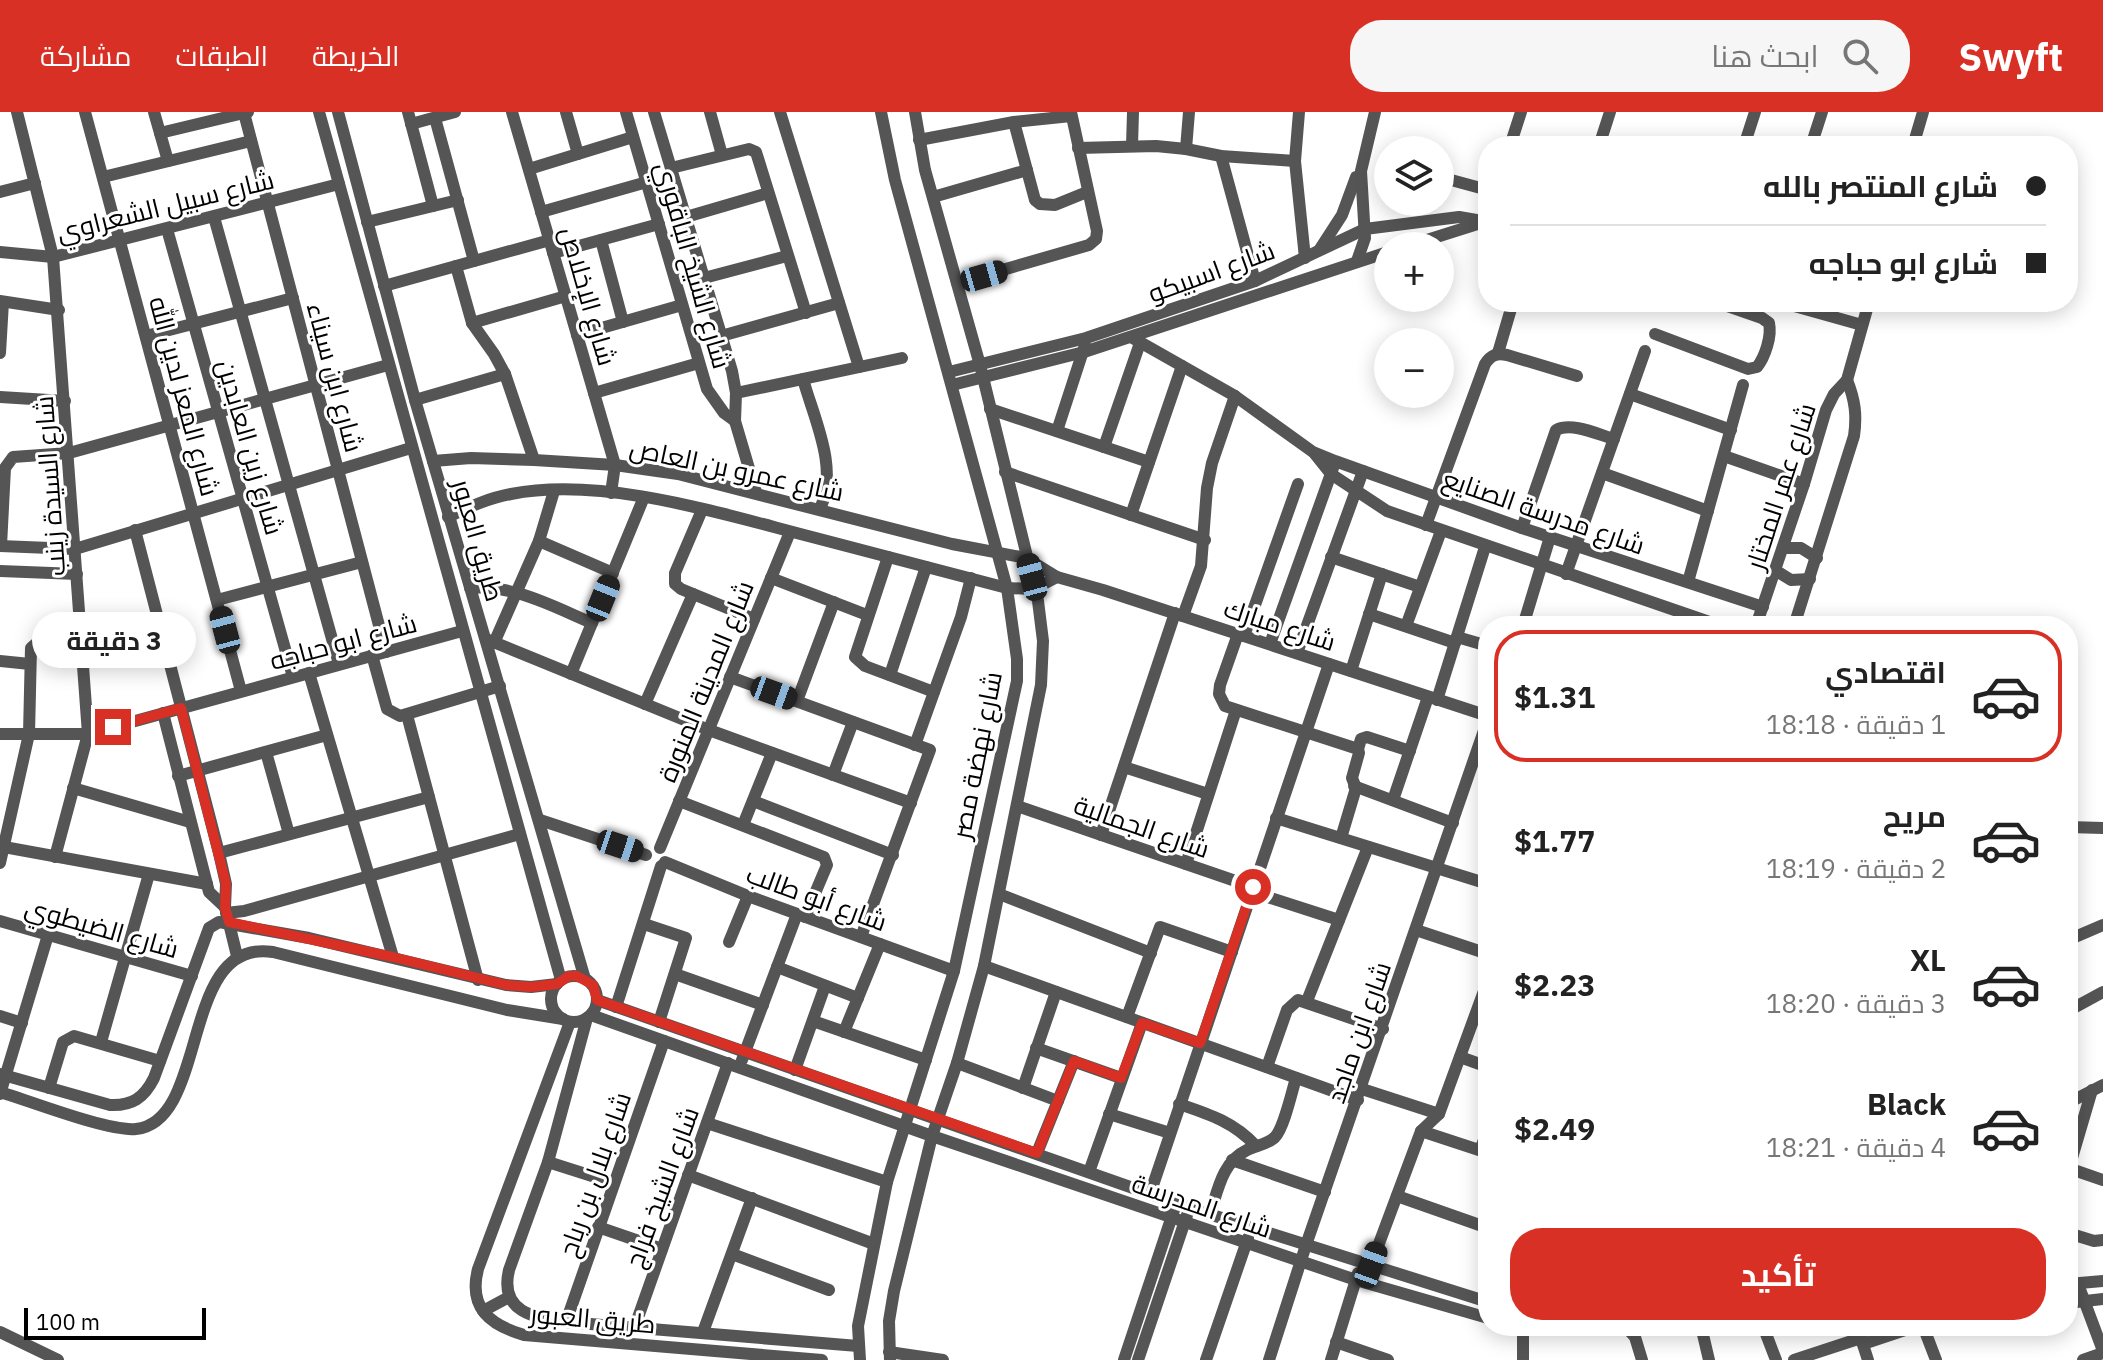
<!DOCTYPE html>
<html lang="ar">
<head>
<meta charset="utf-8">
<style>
  :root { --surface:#fff; --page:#f6f6f6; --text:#222; --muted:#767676; --line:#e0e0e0; --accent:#d93025 }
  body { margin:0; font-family:"IBM Plex Sans",Cairo,sans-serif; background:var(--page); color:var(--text); direction:rtl; height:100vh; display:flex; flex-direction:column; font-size:30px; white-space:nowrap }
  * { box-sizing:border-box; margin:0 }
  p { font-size:26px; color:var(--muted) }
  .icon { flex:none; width:44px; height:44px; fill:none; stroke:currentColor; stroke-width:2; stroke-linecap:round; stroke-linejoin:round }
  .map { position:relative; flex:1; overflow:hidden; direction:ltr }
  .details { position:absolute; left:1478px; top:504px; width:600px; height:720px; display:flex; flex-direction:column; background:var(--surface); border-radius:32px; box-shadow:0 4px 20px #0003; direction:rtl }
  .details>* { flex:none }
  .top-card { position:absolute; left:1478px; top:24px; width:600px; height:176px; border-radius:32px; box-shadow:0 4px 20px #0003; direction:rtl; display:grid; align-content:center; height:176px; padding:0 32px; background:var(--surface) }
  .tools { position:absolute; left:1374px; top:24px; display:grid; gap:16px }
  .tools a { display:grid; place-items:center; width:80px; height:80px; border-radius:50%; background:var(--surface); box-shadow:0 4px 20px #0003; font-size:40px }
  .scale { position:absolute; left:24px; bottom:20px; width:182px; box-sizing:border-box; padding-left:8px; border:4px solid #000; border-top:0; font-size:22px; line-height:28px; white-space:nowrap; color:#000; -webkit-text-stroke:6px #fff; paint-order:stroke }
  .end { position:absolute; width:36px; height:36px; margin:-18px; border:10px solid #d93025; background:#fff; box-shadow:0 0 0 4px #fff }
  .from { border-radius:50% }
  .bubble { position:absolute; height:56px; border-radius:28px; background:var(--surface); box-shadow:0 4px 20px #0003; font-size:26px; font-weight:700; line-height:56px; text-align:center; direction:rtl }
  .car { position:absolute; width:24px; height:48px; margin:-24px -12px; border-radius:10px; box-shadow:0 0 6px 2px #0007; background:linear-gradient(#222 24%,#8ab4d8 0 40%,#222 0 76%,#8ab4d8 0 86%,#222 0) }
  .top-card b { display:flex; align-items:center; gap:28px; height:76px; font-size:30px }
  .top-card b+b { border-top:2px solid var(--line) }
  .top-card i { width:20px; height:20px; background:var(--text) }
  ul { padding:14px 0 0; list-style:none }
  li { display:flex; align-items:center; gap:24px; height:132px; margin:0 16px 12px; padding:0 16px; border:4px solid transparent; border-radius:32px }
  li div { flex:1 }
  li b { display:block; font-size:30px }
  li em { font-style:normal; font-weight:700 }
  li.active { border-color:var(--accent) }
  li>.icon { width:72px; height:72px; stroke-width:1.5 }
  .action { display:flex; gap:16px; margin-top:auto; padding:16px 32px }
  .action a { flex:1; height:92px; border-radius:32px; background:var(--accent); color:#fff; font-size:32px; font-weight:700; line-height:92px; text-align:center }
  header { display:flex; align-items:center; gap:48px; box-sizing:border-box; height:112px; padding:0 40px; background:var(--accent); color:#fff }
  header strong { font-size:38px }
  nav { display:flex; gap:44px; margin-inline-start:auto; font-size:28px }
  .search { width:560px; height:72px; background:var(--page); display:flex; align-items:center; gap:20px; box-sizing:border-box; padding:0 28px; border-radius:32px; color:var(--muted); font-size:30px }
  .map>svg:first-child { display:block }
</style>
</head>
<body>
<header>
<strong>Swyft</strong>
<div class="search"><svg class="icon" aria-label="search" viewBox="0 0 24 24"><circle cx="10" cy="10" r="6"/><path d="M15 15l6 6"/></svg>ابحث هنا</div>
<nav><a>الخريطة</a><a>الطبقات</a><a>مشاركة</a></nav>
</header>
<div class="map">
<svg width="2103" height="1248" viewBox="0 0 2103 1248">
  <rect width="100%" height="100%" fill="#fff"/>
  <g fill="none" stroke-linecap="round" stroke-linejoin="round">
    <g stroke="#555" stroke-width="12">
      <path d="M17,0L53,145L88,622L55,745"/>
      <path d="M85,0L241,579"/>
      <path d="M154,0L168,49"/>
      <path d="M319,0L561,868"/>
      <path d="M338,0L415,288L585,867"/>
      <path d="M408,0L433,94"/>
      <path d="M512,0L615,353L611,381"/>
      <path d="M566,0L578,42"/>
      <path d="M626,0L707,277L724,301L735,309"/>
      <path d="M654,0L732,259L736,281L735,309L756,380"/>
      <path d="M710,0L722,43"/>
      <path d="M780,0L859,255"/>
      <path d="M1299,0L1295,49L1305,146"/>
      <path d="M244,1L386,540"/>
      <path d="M435,6L474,149"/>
      <path d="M1014,10L1035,88L1040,92L1055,93L1087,80"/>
      <path d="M411,12L455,0"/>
      <path d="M160,21L248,0"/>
      <path d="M919,28L1014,10L1071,4"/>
      <path d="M1132,34L1133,0"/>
      <path d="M1510,34L1521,0"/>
      <path d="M1599,34L1610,0"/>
      <path d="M1744,34L1755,0"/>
      <path d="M1811,34L1822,0"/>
      <path d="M1913,34L1923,0"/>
      <path d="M1078,36L1156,34L1186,37L1221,44L1295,49"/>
      <path d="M1186,37L1189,0"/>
      <path d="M1221,44L1255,169"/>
      <path d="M671,56L749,37L756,40L806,201"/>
      <path d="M529,57L633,25"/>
      <path d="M103,65L251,29"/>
      <path d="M1440,65L1488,78"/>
      <path d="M0,80L35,71"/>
      <path d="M933,85L1027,58"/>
      <path d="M541,100L647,70"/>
      <path d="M214,105L339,552"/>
      <path d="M686,105L768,81"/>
      <path d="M367,110L458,88"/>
      <path d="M167,117L293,565"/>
      <path d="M601,128L623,210"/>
      <path d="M1408,134L1487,109"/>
      <path d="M1320,137L1342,103L1356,65"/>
      <path d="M0,140L53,145L339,72"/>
      <path d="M553,141L659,112"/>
      <path d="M1357,149L1365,126L1361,59L1375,0"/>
      <path d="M456,154L472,211L494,242L505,262L534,348"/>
      <path d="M704,166L787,144"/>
      <path d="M957,171L1089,133L1096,127L1097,119L1071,0"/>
      <path d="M384,174L550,128"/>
      <path d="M0,189L59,198"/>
      <path d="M1780,190L1862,213"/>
      <path d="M472,211L566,184"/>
      <path d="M1655,222L1748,257L1757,255C1765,245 1772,224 1769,211L1762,206L1716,190"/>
      <path d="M577,223L682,193"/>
      <path d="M146,224L293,186"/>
      <path d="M721,224L839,191"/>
      <path d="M1131,225L1235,284L1313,340L1335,349L1522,416L1763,495"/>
      <path d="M0,241L3,190"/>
      <path d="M1498,241L1513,190"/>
      <path d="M949,260L1086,226L1255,169L1365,117L1459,105L1488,110"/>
      <path d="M803,267C814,307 839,356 820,397"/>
      <path d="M952,273L1084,240L1388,140"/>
      <path d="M594,281L699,251"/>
      <path d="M736,281L902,246"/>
      <path d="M1630,282L1731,318"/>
      <path d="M0,285L65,289"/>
      <path d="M415,288L505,262"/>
      <path d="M990,297L1149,350"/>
      <path d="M1057,319L1085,233"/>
      <path d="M1104,335L1140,231"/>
      <path d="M1315,342L1331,362L1387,399L1721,514"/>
      <path d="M1724,344L1804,372"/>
      <path d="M433,349L471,346L534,348L615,353L678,362L952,432L1026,446L1057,465L1103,478L1488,604"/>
      <path d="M1005,360L1205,428"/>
      <path d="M1602,361L1708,399"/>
      <path d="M702,398L675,461V472L681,477L754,507"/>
      <path d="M1131,403L1182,254"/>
      <path d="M448,405C469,395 489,386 511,382C604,364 722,402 812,425C877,442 942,459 1007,476L1034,477L1057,465"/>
      <path d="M1426,413L1485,252C1491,243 1496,241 1507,243L1577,264"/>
      <path d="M1522,416L1556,318C1572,310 1597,322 1614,327"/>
      <path d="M135,418L219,741L226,772L225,795L237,844"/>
      <path d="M539,429L613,461"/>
      <path d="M0,434L75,437L411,336"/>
      <path d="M1,434L5,356L13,345L69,341L388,253"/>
      <path d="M1783,436H1801L1817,446"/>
      <path d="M888,445L855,545L865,554L934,580"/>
      <path d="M1331,445L1420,475"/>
      <path d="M1775,458L1791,468L1810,467"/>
      <path d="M0,459L77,462"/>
      <path d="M1566,462L1645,239"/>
      <path d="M771,466L867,503"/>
      <path d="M1688,470L1743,273"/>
      <path d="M470,476C513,472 554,495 592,511"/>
      <path d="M217,488L362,450"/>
      <path d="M1369,502L1455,531"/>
      <path d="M1183,504L1201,454L1207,376L1212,351L1235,284"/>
      <path d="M1406,514L1441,419"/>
      <path d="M1523,514L1550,425"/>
      <path d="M1756,514L1804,372L1826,298L1834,282L1847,268L1869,190"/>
      <path d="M1794,514L1854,324C1857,303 1855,288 1847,268"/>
      <path d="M1238,522L1220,573L1219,582L1225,594L1358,637L1359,641L1352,666L1356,676L1341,726"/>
      <path d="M1244,524L1298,372"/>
      <path d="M1457,525L1488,534"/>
      <path d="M486,527L709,618L911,691"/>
      <path d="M494,531L539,429L554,379"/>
      <path d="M1270,532L1333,356"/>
      <path d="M1297,541L1363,359"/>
      <path d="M372,543L387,597L400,604L500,574"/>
      <path d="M0,549L30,552"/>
      <path d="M1351,559L1382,462"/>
      <path d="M309,561L393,845"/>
      <path d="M571,562L644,385"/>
      <path d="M890,563L926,455"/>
      <path d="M730,565L930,638L861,825"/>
      <path d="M1437,588L1485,435"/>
      <path d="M797,589L834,490"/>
      <path d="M645,592L693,482"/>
      <path d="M163,601L209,780L225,795"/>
      <path d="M407,603L478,868"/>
      <path d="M0,622H88L462,519"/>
      <path d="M915,633L961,505L971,466"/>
      <path d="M1358,637L1361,627L1367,625L1410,639"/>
      <path d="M266,640L289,722"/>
      <path d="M1124,655L1208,682"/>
      <path d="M833,663L853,610"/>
      <path d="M178,664L327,623"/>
      <path d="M1354,674L1453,711"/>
      <path d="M73,676L190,710"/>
      <path d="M1393,688L1428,585"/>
      <path d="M679,689L824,745L827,753L805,805"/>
      <path d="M753,689L893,743"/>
      <path d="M1017,694L1253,775"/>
      <path d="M1276,706L1488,772"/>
      <path d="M540,708L646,743"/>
      <path d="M743,713L772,641"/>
      <path d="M2068,715L2103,716"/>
      <path d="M1101,723L1175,501"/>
      <path d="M4,735L207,772"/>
      <path d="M660,736L790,420"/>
      <path d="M219,741L429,685"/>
      <path d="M665,750L748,784L954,859"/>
      <path d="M0,751L29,622L31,536L39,529L81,527"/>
      <path d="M1186,752L1236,598"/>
      <path d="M1252,780L1339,808"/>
      <path d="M999,782L1151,841"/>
      <path d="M226,801L244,799L520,722"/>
      <path d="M0,809L192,864"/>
      <path d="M644,812L686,826L659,910"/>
      <path d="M1416,818L1488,842"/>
      <path d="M2068,828L2103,813"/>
      <path d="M729,830L748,784"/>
      <path d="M984,854L1358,988"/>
      <path d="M777,855L858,886"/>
      <path d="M675,862L763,893"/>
      <circle cx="574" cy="887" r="23"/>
      <path d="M597,888L1190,1096L1488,1190"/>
      <path d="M1307,889L1368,735"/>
      <path d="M616,895L661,754"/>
      <path d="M2068,899L2103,880"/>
      <path d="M591,903L932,1024L1356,1168L1488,1206"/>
      <path d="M0,904L22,911"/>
      <path d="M1127,905L1160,815L1232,840"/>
      <path d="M587,906L548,1050L509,1158C499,1200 534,1206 566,1210L858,1234"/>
      <path d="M813,909L926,948"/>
      <path d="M570,910L478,1157C468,1196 490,1213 524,1223L822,1248"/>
      <path d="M844,920L880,832"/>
      <path d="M101,930L149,762"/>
      <path d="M1036,936L1121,966"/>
      <path d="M1460,945L1488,955"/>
      <path d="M742,948L797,802"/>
      <path d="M957,951L1058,989"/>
      <path d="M1267,955L1287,898L1298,888L1383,917"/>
      <path d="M795,958L825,874"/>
      <path d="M0,962L110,993C132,994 144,986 154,966L209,816L219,810L309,826L506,873L531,875L557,872"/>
      <path d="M49,976L63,930L74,924L160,949"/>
      <path d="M1023,976L1056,880"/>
      <path d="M1362,977L1439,1002"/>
      <path d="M0,980C30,989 109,1020 136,1017C210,1009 179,825 273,840L507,898L563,907"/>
      <path d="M0,982L48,823"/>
      <path d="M2068,991L2103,973"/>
      <path d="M1179,992C1209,1002 1234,1010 1256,1034"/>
      <path d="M1109,1002L1170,1021"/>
      <path d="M707,1011L887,1070"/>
      <path d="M1421,1019L1488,1041"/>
      <path d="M1480,1038L1488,1018"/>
      <path d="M1037,1041L1074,949"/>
      <path d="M1232,1048L1325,1080"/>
      <path d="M548,1050L614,1071"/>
      <path d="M2068,1056L2103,1068"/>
      <path d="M2069,1056L2092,978"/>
      <path d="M1089,1060L1142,911"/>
      <path d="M688,1063L874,1132"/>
      <path d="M1150,1082L1329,552"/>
      <path d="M1397,1084L1488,1116"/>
      <path d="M1210,1102C1218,1078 1222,1050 1247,1038C1255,1034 1269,1032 1275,1025C1284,1016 1292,979 1296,966"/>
      <path d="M598,1115L662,1137"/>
      <path d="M2068,1121L2094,1129L2103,1128"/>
      <path d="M732,1142L829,1178"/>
      <path d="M1371,1153L1421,1019L1439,1002L1488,868"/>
      <path d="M2068,1172L2103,1169"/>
      <path d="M2078,1172L2103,1239"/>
      <path d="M2068,1191L2103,1187"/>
      <path d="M483,1199L509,1185"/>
      <path d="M566,1210L664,929"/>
      <path d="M635,1214L728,951"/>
      <path d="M1523,1214V1248"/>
      <path d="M1625,1214L1635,1225L1642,1248"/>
      <path d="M1701,1214L1709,1248"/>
      <path d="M1763,1214L1776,1248"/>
      <path d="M1857,1214L1868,1248"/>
      <path d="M1923,1214L1936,1248"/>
      <path d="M0,1220L58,1248"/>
      <path d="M703,1220L752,1086"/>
      <path d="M1336,1230L1388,1248"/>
      <path d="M1863,1232L1917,1214"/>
      <path d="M889,1240L943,1248"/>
      <path d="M860,1248L858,1214L887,1070L954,859L1017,569V547L1007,476L895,68L881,0"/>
      <path d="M890,1248L889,1209L894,1179L932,1024L957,951L984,854L1041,573L1043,529L1038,489L980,253L925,58L915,0"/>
      <path d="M1124,1248L1174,1098"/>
      <path d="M1138,1248L1187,1103"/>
      <path d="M1206,1248L1248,1126"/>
      <path d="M1269,1248L1306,1133L1488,607"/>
      <path d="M1331,1248L1358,1161"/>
      <path d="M1794,1248L1861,1226"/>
      <path d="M2083,1248L2103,1241"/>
    </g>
  </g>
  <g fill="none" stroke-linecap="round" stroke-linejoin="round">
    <path stroke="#d93025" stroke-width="10" d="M113,615L181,596L226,772L225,795L229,810L393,845L506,873L531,875L557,872L569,864H577L593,873L597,888L1037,1041L1074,949L1121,966L1142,911L1200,931L1253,775"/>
  </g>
  <g text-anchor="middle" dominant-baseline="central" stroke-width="6" stroke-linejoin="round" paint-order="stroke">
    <g font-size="26" fill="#000" stroke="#fff">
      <text transform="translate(165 93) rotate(-14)">شارع سبيل الشعراوي</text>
      <text transform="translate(694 153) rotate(74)">شارع الشيخ الباقوري</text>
      <text transform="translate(1211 159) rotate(-20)">شارع اسبيكو</text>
      <text transform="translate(589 184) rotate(74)">شارع الإخلاص</text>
      <text transform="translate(336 265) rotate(75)">شارع ابن سيناء</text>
      <text transform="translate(185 284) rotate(75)">شارع المعز لدين الله</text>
      <text transform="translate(251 335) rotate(74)">شارع زين العابدين</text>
      <text transform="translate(737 357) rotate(12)">شارع عمرو بن العاص</text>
      <text transform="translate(49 374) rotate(-94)">شارع السيدة زينب</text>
      <text transform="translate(1780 374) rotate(-72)">شارع عمر المختار</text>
      <text transform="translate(1544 399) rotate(19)">شارع مدرسة الصنايع</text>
      <text transform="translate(479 428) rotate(74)">طريق العبور</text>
      <text transform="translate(1280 512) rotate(18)">شارع مبارك</text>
      <text transform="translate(343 529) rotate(-15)">شارع ابو حباجه</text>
      <text transform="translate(705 569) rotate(-68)">شارع المدينة المنورة</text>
      <text transform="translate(976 643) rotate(-79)">شارع نهضة مصر</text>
      <text transform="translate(1142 714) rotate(19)">شارع الجمالية</text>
      <text transform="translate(817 785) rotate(20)">شارع أبو طالب</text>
      <text transform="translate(102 815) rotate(16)">شارع الضيطوي</text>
      <text transform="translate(1358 920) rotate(-71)">شارع ابن ماجد</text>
      <text transform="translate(594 1062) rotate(-71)">شارع بلال بن رباح</text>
      <text transform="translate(661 1075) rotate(-70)">شارع الشيخ فراج</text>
      <text transform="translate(1202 1093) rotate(19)">شارع المدرسة</text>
      <text transform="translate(593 1206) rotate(5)">طريق العبور</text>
    </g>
  </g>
</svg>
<div class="tools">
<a><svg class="icon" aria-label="layers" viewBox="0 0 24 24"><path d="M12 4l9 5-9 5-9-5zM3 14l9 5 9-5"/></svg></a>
<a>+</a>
<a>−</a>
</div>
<div class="scale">100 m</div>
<i class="end from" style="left:1253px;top:775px"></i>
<i class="end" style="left:113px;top:615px"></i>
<div class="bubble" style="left:32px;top:500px;width:164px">3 دقيقة</div>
<i class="car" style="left:984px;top:164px;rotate:74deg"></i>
<i class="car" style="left:1032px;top:465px;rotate:345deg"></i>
<i class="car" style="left:603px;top:486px;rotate:22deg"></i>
<i class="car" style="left:225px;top:518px;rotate:345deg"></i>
<i class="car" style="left:774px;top:581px;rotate:110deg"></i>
<i class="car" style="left:620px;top:734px;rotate:108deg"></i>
<i class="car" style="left:1371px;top:1153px;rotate:20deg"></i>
<div class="top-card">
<b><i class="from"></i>شارع المنتصر بالله</b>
<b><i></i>شارع ابو حباجه</b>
</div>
<section class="details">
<ul>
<li class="active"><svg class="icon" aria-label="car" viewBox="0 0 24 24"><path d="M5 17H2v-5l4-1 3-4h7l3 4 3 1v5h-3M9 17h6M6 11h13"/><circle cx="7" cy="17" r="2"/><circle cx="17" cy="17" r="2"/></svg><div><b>اقتصادي</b><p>1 دقيقة · 18:18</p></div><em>$1.31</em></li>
<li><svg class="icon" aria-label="car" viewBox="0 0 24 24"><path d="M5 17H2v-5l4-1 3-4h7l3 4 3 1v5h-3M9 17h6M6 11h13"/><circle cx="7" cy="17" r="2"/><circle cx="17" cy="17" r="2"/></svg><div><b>مريح</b><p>2 دقيقة · 18:19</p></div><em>$1.77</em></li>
<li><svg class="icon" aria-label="car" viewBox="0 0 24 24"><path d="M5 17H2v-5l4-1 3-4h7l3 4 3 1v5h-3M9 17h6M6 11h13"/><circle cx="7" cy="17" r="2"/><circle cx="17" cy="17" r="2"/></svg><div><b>XL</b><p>3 دقيقة · 18:20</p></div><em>$2.23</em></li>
<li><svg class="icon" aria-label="car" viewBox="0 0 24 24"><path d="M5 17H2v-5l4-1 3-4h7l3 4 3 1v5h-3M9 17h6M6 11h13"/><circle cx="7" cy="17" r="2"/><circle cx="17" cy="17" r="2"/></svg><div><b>Black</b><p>4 دقيقة · 18:21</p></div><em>$2.49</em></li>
</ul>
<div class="action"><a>تأكيد</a></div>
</section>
</div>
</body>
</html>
